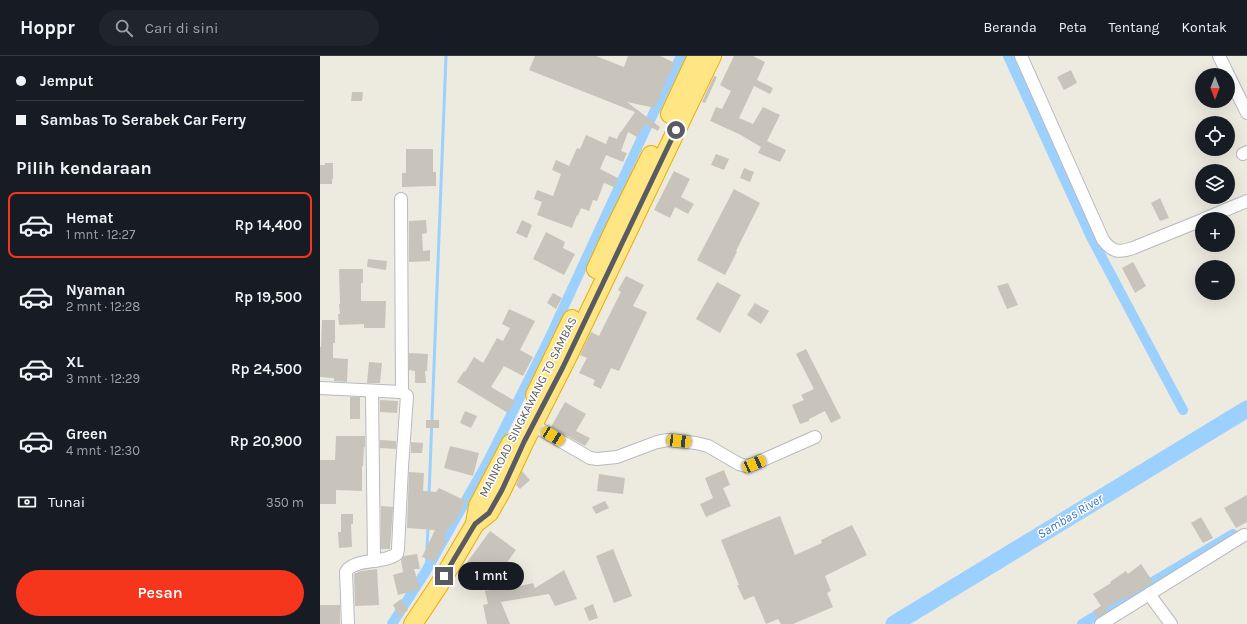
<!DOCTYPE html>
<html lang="id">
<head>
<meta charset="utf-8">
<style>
  :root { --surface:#171b24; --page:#20242c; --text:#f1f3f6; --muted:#9ea1a6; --line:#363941; --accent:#f6361c }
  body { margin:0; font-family:Karla,sans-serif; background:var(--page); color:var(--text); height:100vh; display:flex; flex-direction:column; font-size:15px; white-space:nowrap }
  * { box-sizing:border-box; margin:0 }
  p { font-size:13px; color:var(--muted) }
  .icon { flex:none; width:22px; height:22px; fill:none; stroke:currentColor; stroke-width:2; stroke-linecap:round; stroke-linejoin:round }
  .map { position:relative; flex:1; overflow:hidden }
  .panel { display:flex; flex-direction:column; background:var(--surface); width:320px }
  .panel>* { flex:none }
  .hud { display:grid; align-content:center; height:88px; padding:0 16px; background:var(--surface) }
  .needle { width:26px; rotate:180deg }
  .buttons { position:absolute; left:875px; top:12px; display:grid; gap:8px }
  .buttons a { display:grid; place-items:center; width:40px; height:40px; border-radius:50%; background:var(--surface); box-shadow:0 4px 16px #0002; font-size:20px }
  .end { position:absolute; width:18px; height:18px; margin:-9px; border:5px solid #585c62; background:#fff; box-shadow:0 0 0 2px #fff }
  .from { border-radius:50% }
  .bubble { position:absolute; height:28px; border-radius:14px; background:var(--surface); box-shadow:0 4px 16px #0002; font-size:13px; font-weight:600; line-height:28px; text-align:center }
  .car { position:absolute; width:12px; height:24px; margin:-12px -6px; border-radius:5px; box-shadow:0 0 3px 1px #0007; background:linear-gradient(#f5c518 24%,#345 0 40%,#f5c518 0 76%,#345 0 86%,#f5c518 0) }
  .hud b { display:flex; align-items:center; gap:14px; height:38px; font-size:15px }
  .hud b+b { border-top:1px solid var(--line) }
  .hud i { width:10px; height:10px; background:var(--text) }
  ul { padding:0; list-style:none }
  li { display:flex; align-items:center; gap:12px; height:66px; margin:0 8px 6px; padding:0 8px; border:2px solid transparent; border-radius:8px }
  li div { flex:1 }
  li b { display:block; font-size:15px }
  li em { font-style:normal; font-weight:600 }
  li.current { border-color:var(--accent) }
  li>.icon { width:36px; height:36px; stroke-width:1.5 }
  h2 { padding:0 16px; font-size:18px; line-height:48px }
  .pay { display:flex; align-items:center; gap:10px; height:44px; padding:0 16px; font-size:15px }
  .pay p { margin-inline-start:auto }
  .action { display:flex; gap:8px; margin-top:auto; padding:8px 16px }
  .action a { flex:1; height:46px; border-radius:24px; background:var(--accent); color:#fff; font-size:16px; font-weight:600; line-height:46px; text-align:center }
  header { display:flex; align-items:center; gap:24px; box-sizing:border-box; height:56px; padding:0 20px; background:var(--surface); border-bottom:1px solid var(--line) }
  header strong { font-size:19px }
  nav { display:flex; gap:22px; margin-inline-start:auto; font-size:14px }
  .search { width:280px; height:36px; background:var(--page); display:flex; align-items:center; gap:10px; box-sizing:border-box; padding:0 14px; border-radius:22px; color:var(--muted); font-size:15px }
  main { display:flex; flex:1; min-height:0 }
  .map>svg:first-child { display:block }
</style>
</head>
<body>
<header>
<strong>Hoppr</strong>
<div class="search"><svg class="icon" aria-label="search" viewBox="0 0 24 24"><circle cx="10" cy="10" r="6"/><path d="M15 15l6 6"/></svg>Cari di sini</div>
<nav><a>Beranda</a><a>Peta</a><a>Tentang</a><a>Kontak</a></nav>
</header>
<main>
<section class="panel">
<div class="hud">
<b><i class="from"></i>Jemput</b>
<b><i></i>Sambas To Serabek Car Ferry</b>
</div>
<h2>Pilih kendaraan</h2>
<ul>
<li class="current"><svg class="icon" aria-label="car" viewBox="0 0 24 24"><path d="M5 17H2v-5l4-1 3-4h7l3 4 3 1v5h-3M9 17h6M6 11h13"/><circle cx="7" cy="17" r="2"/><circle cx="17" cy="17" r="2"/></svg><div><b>Hemat</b><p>1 mnt · 12:27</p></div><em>Rp 14,400</em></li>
<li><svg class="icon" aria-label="car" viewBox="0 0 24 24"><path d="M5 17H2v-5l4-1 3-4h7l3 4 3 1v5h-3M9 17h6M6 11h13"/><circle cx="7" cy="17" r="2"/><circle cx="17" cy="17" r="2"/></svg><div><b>Nyaman</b><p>2 mnt · 12:28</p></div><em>Rp 19,500</em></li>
<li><svg class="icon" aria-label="car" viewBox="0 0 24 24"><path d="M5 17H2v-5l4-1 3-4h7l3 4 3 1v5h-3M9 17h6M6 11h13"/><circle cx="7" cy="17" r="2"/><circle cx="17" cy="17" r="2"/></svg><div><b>XL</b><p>3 mnt · 12:29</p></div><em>Rp 24,500</em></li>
<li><svg class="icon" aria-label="car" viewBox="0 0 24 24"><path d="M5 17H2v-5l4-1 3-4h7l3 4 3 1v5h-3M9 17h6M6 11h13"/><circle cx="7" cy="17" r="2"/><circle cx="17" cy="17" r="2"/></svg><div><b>Green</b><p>4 mnt · 12:30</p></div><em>Rp 20,900</em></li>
</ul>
<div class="pay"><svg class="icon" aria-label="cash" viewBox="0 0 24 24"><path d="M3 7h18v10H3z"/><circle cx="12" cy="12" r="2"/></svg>Tunai<p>350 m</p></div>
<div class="action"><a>Pesan</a></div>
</section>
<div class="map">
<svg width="927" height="568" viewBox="0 0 927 568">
  <rect width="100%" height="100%" fill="#edeadf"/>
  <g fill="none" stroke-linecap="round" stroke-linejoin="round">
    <g stroke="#9cd0ff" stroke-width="3">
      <path d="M109,439L126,0"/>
      <path d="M107,493L108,471"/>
      <path d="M106,515L107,499"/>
    </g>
    <g stroke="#9cd0ff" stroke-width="10">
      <path d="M688,0L771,181L863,354"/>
      <path d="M72,568L106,515L167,407L228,285L323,79L361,0"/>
      <path d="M762,568L913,478"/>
    </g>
    <path stroke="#9cd0ff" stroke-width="17" d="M574,568L927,353"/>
  </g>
  <g fill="#c8c4bc">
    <path d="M215,0H276L304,11L308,0H340L355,7L350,18L349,17L335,52L307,46L340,71L338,75L325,68L317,81L308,76L301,95L307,97L303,106L286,99L280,113L298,122L294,131L284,127L277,145L273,144L269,155L261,152L258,160L257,159L252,172L217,159L222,146L214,143L217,134L233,140L241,118L232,114L236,104L249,110L257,92L260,93L266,79L286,88L289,80L297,83L300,76H301L315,56L209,14Z"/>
    <path d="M414,0H433L445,6L437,24L453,32L450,38L434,30L419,62L433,68L443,51L460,59L447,85L466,94L460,106L438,97L441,91L419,78L390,65L396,51L402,53L411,35L400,29Z"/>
    <path d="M751,14L757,27L744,34L737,21Z"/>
    <path d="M394,20L397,21L385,47L382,46Z"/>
    <path d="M32,36H43L42,45H31Z"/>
    <path d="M86,93H113V116H116V130L82,131V117H86Z"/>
    <path d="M396,98L409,103L404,114L391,109Z"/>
    <path d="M5,107H13V123H12V128H0V109H5Z"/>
    <path d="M424,112L434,116L430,126L420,122Z"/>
    <path d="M354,115L370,123L361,141L374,148L368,158L355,151L350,162L334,154Z"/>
    <path d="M414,133L440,147L416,195L417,196L405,219L377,204Z"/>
    <path d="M840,142L849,162L840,165L831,147Z"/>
    <path d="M106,164L107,177L102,178L103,195L110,194V205L89,206V165Z"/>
    <path d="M202,164L212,169L207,182L196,177Z"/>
    <path d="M226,176L245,186L243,192L255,198L244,219L213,203Z"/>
    <path d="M48,203L67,205L66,214L47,211Z"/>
    <path d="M813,206L826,230L815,237L802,212Z"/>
    <path d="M19,213H43V227H41V245H66L65,272H44V268L19,269L18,258H20L19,248H20Z"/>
    <path d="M306,220L324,229L313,250L327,256L299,315L291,312L281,333L273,329L275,324L259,317L267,302L260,299L271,276L279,280L301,236L298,234Z"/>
    <path d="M397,226L421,239L400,277L376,263Z"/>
    <path d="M688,227L698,249L687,253L677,230Z"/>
    <path d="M233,237L242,242L236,253L227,247Z"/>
    <path d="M435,247L449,255L441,268L427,259Z"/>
    <path d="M189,253L215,265L200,294L213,301L203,320L184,310L171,331L195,345L188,357L137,326L144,315L145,316L154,301L163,307L177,282L183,285L190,272L182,268Z"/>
    <path d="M2,264H15V287H13V302L28,303L27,326L14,325V322L0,321V291H1Z"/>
    <path d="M486,293L521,362L511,367L505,355L489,363V365L480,368L472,349L484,344L481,339L494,333L476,298Z"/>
    <path d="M89,297L108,298L107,315H105L106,327H95V315L89,314Z"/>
    <path d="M49,306L62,307L60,327H47Z"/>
    <rect x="30" y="341" width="10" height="22"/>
    <path d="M60,344L78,345L77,357L60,356Z"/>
    <path d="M245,346L266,358L256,375L270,382L265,390L231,371Z"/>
    <path d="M145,355L157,360L151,372L140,367Z"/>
    <rect x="106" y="364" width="13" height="8"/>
    <path d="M16,380H45V391H44L43,410H42V435L16,434V448H0V404H15Z"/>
    <path d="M60,384L76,385V393L60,392Z"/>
    <path d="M91,386L103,387L102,397H91Z"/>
    <path d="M130,390L159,397L153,420L124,412Z"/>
    <path d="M404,414L410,429L403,432L411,450L386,461L380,448L393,442L385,422Z"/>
    <path d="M202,415L210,424L200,433L196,429Z"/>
    <path d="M89,416L104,417L103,435L116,436L119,432L146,445L133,469L131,468L123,483L126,485L121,495L120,494L115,506L102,501L115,474L87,472Z"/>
    <path d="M279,418L305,422L303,438L277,435Z"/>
    <path d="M927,439V466L916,472L904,452Z"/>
    <path d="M285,445L289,452L276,458L272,451Z"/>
    <path d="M61,450L73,451L70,493H61Z"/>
    <path d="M21,458H33V468H31L32,491L19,492L18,476H21Z"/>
    <path d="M460,460L475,499L502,487L501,484L532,469L547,499L505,520L511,535L507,537L513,551L473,568H461L458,563L446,568L434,540L424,544L417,529H419L401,484Z"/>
    <path d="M881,461L893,482L883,487L871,467Z"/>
    <path d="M170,475L196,494L166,535L140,516Z"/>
    <path d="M293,493L312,540L294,547L276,500Z"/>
    <path d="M97,498L100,513H94L100,533L78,539L73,519L83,516L81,504L84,500Z"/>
    <path d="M821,508L833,526L812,539L804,543L802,542L785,553L787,556L777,561L773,555L781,550L773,538L791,527L790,526L806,515L808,518Z"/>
    <path d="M57,513L59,549L35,550L34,518L41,515Z"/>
    <path d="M244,514L257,543L235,550L229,538L181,546L190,568H167L163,549L168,548L165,535L181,532L182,534L213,527L215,532Z"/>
    <path d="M81,543L88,554L79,561L73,549Z"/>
    <path d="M273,548L278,562L269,565L264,552Z"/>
    <rect x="0" y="549" width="20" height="19"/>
  </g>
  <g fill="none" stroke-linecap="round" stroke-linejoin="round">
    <defs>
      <g id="minor">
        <path d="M701,0L783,184C792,196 799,197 813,192L882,164"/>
        <path d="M899,0L927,57"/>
        <path d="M923,98L927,96"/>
        <path d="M81,143L82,336"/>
        <path d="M884,163L927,145"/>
        <path d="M0,332L82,336L87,340L82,411L78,493L77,498C63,508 41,502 28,513L26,516L28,568"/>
        <path d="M52,335L54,505"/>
        <path d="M213,369L270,402L277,403L297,401L337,386L348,384L376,387L388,390L419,408L426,410L434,408L495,381"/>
        <path d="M829,538L851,568"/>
        <path d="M781,568L924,479"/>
      </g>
      <g id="highway">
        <path d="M350,58L377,0"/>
        <path d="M276,213L295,172L331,99"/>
        <path d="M215,339L252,263"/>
        <path d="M155,468L158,450L191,387"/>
        <path d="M93,568L119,529L155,468L169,457L182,434L204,387L248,300L392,0"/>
      </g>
    </defs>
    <use href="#minor" stroke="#b7bac0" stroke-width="14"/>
    <use href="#highway" stroke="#ebac00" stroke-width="20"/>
    <use href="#minor" stroke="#fff" stroke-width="12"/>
    <use href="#highway" stroke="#ffe583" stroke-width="18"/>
  </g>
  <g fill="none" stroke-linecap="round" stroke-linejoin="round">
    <path stroke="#585c62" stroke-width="5" d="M124,520L155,468L169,457L182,434L204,386L243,311L356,74"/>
  </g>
  <g text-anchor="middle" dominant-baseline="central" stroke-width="3" stroke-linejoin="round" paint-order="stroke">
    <g font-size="12" fill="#585c62" stroke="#fff">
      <text transform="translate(208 351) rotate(-63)">MAINROAD SINGKAWANG TO SAMBAS</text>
    </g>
    <g font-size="13" font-style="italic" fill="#3573c2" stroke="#fff">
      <text transform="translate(750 460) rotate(-31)">Sambas River</text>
    </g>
  </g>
</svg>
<div class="buttons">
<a><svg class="needle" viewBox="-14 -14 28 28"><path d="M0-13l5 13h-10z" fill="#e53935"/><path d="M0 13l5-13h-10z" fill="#9ea1a6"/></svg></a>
<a><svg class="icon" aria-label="locate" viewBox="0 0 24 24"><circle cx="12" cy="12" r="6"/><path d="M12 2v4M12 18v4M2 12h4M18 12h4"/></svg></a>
<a><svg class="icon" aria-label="layers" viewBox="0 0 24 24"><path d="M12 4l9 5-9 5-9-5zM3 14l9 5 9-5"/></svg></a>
<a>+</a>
<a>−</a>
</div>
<i class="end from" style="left:356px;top:74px"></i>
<i class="end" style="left:124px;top:520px"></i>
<div class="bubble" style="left:138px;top:506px;width:66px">1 mnt</div>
<i class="car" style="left:233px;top:380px;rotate:121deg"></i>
<i class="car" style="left:359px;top:385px;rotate:96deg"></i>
<i class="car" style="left:434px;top:408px;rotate:66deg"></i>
</div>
</main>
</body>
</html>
